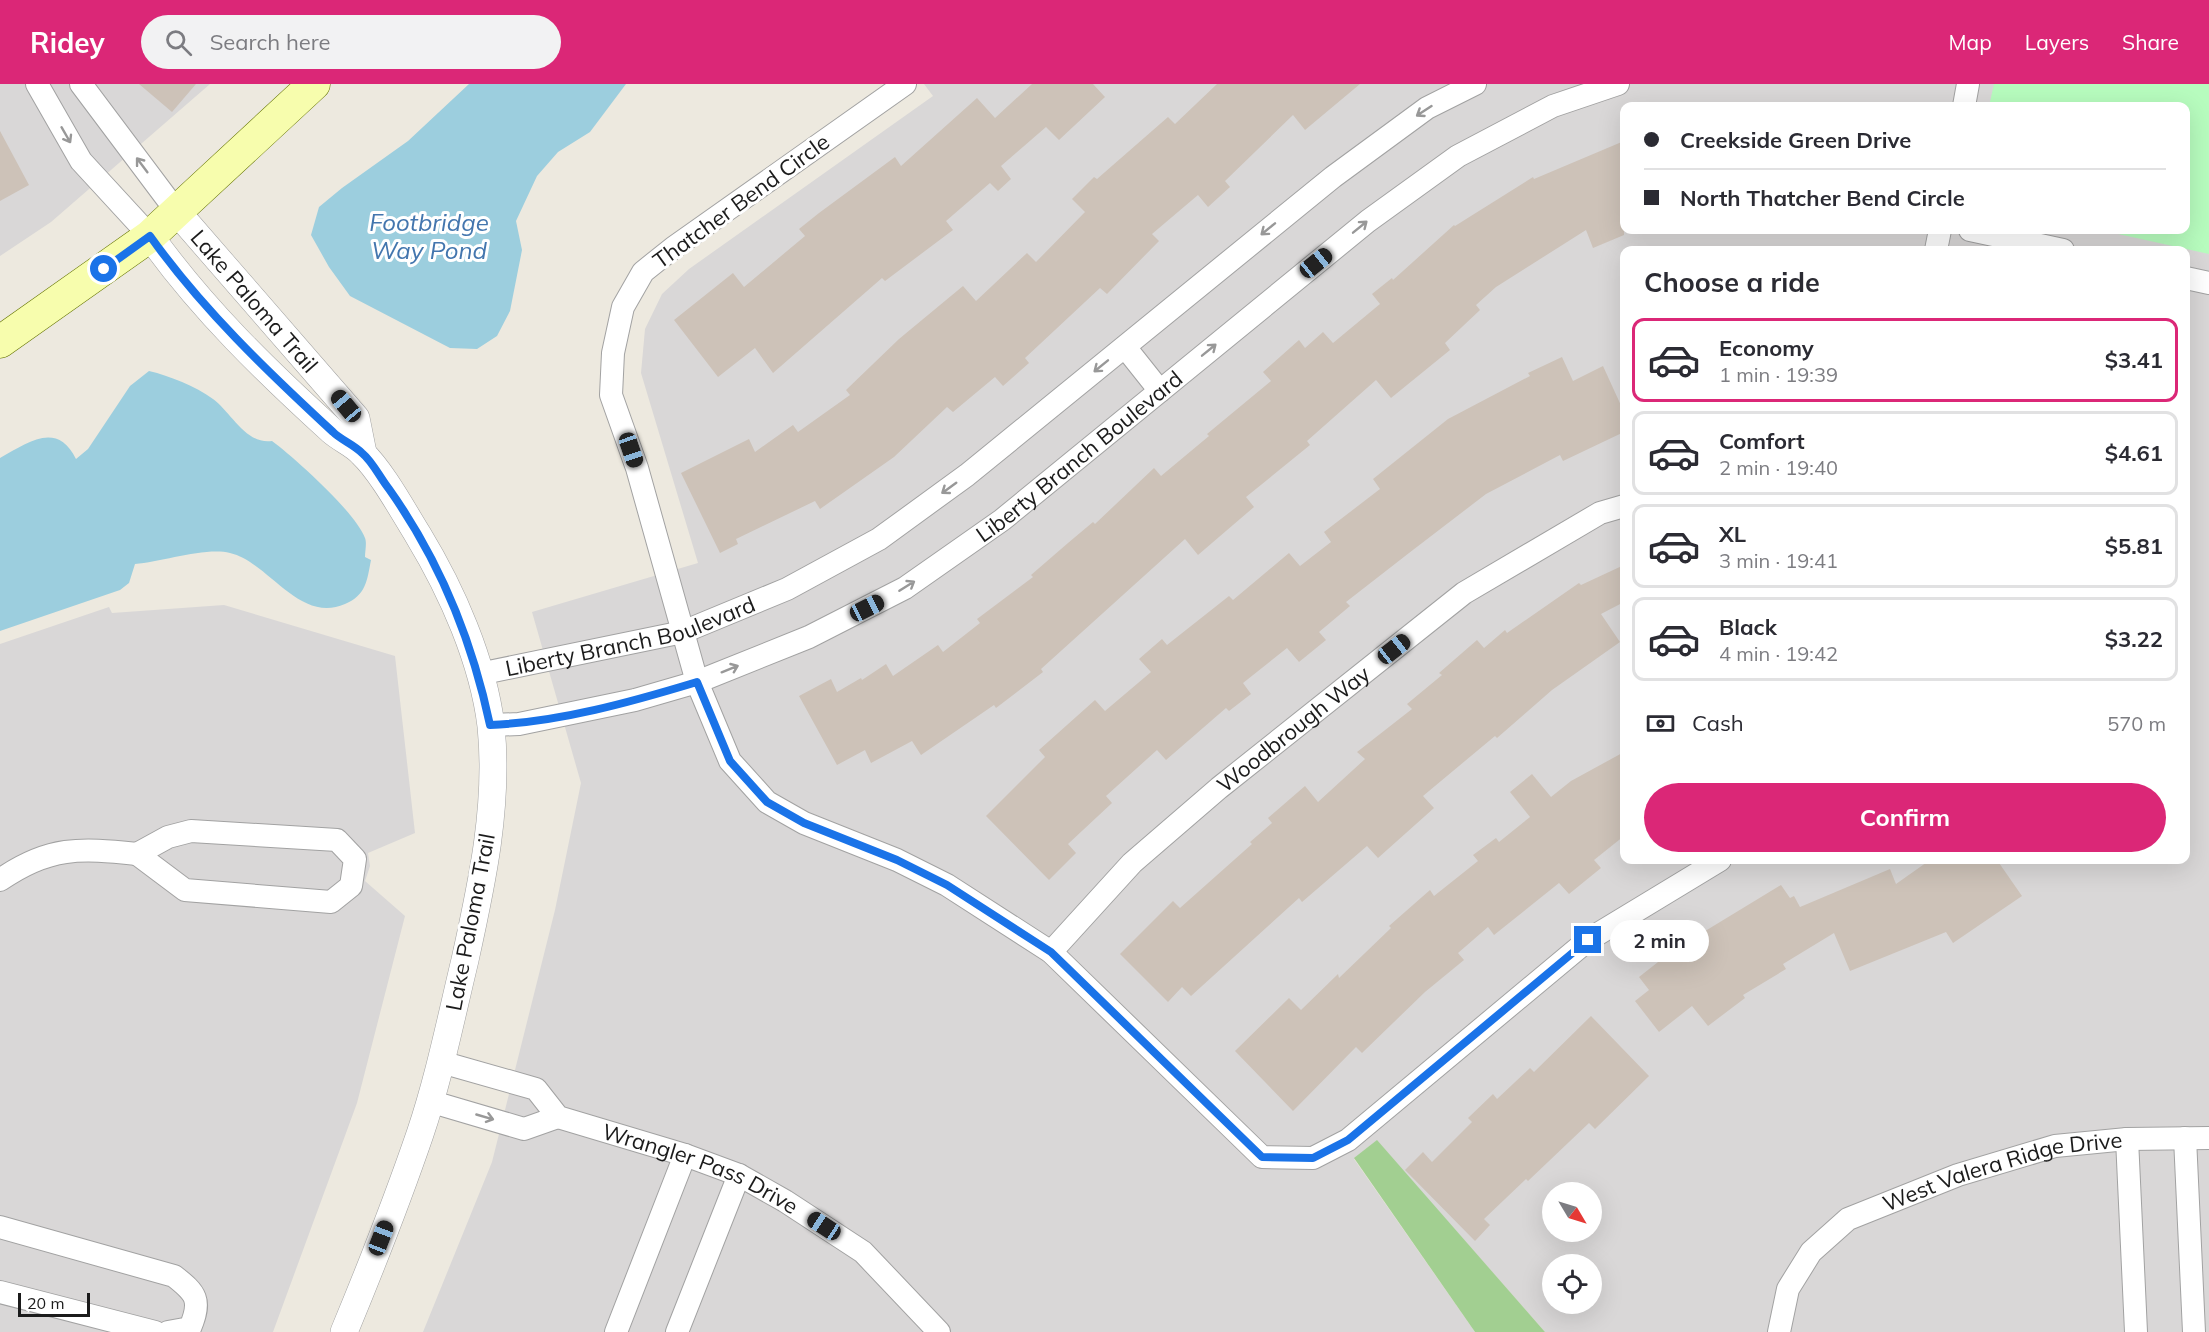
<!DOCTYPE html>
<html lang="en">
<head>
<meta charset="utf-8">
<style>
  :root { --surface:#fff; --page:#f2f2f3; --text:#2b2b33; --muted:#7c7c81; --line:#e1e1e2; --accent:#db2777 }
  body { margin:0; font-family:Mulish,sans-serif; background:var(--page); color:var(--text); height:100vh; display:flex; flex-direction:column; font-size:22px; white-space:nowrap }
  * { box-sizing:border-box; margin:0 }
  p { font-size:20px; color:var(--muted) }
  .icon { flex:none; width:33px; height:33px; fill:none; stroke:currentColor; stroke-width:2; stroke-linecap:round; stroke-linejoin:round }
  .map { position:relative; flex:1; overflow:hidden }
  .sheet { position:absolute; left:1620px; top:162px; width:570px; height:618px; display:flex; flex-direction:column; background:var(--surface); border-radius:12px; box-shadow:0 6px 24px #0002 }
  .sheet>* { flex:none }
  .top-card { position:absolute; left:1620px; top:18px; width:570px; height:132px; border-radius:12px; box-shadow:0 6px 24px #0002; display:grid; align-content:center; height:132px; padding:0 24px; background:var(--surface) }
  .needle { width:39px; rotate:128deg }
  .controls { position:absolute; left:1542px; top:1098px; display:grid; gap:12px }
  .controls a { display:grid; place-items:center; width:60px; height:60px; border-radius:50%; background:var(--surface); box-shadow:0 6px 24px #0002; font-size:30px }
  .scale { position:absolute; left:18px; bottom:15px; width:72px; box-sizing:border-box; padding-left:6px; border:3px solid #1b1b1b; border-top:0; font-size:16px; line-height:21px; white-space:nowrap; color:#1b1b1b; -webkit-text-stroke:4px #fff; paint-order:stroke }
  .end { position:absolute; width:27px; height:27px; margin:-14px; border:8px solid #1a73e8; background:#fff; box-shadow:0 0 0 3px #fff }
  .from { border-radius:50% }
  .bubble { position:absolute; height:42px; border-radius:21px; background:var(--surface); box-shadow:0 6px 24px #0002; font-size:20px; font-weight:700; line-height:42px; text-align:center }
  .car { position:absolute; width:18px; height:36px; margin:-18px -9px; border-radius:8px; box-shadow:0 0 4px 2px #0007; background:linear-gradient(#222 24%,#8ab4d8 0 40%,#222 0 76%,#8ab4d8 0 86%,#222 0) }
  .top-card b { display:flex; align-items:center; gap:21px; height:57px; font-size:22px }
  .top-card b+b { border-top:2px solid var(--line) }
  .top-card i { width:15px; height:15px; background:var(--text) }
  ul { padding:0; list-style:none }
  li { display:flex; align-items:center; gap:18px; height:84px; margin:0 12px 9px; padding:0 12px; border:3px solid var(--line); border-radius:12px }
  li div { flex:1 }
  li b { display:block; font-size:22px }
  li em { font-style:normal; font-weight:700 }
  li.selected { border-color:var(--accent) }
  li>.icon { width:54px; height:54px; stroke-width:1.5 }
  h2 { padding:0 24px; font-size:27px; line-height:72px }
  .pay { display:flex; align-items:center; gap:15px; height:66px; padding:0 24px; font-size:22px }
  .pay p { margin-inline-start:auto }
  .primary-button { display:flex; gap:12px; margin-top:auto; padding:12px 24px }
  .primary-button a { flex:1; height:69px; border-radius:36px; background:var(--accent); color:#fff; font-size:24px; font-weight:700; line-height:69px; text-align:center }
  header { display:flex; align-items:center; gap:36px; box-sizing:border-box; height:84px; padding:0 30px; background:var(--accent); color:#fff }
  header strong { font-size:28px }
  nav { display:flex; gap:33px; margin-inline-start:auto; font-size:21px }
  .search { width:420px; height:54px; background:var(--page); display:flex; align-items:center; gap:15px; box-sizing:border-box; padding:0 21px; border-radius:33px; color:var(--muted); font-size:22px }
  .map>svg:first-child { display:block }
</style>
</head>
<body>
<header>
<strong>Ridey</strong>
<div class="search"><svg class="icon" aria-label="search" viewBox="0 0 24 24"><circle cx="10" cy="10" r="6"/><path d="M15 15l6 6"/></svg>Search here</div>
<nav><a>Map</a><a>Layers</a><a>Share</a></nav>
</header>
<div class="map">
<svg width="2209" height="1248" viewBox="0 0 2209 1248">
  <rect width="100%" height="100%" fill="#ede9df"/>
  <g fill="#d9d7d7" fill-rule="evenodd">
    <path d="M0,0H210L51,138L0,172Z"/>
    <path d="M924,0H2209V1248H1545L1377,1057L1354,1075L1475,1248H423L492,1078L555,826L581,699L532,528L698,479L641,289L645,245L662,210L689,185L933,12ZM1624,22H2186V146H1624ZM1624,166H2186V776H1624ZM1552,1108H1592V1148H1552ZM1552,1180H1592V1220H1552Z"/>
    <path d="M224,521L395,572L415,749L368,769L370,782L365,797L405,832L357,1019L273,1248H0V560L109,523L112,529Z"/>
  </g>
  <path fill="#a2cf91" d="M1377,1056L1545,1248H1475L1354,1074Z"/>
  <path fill="#b7fcbe" d="M1994,0H2209V170L2100,146H2186V22H1989Z"/>
  <g fill="#9ccede">
    <path d="M469,0H626L590,48L558,68L537,92L516,137L522,166L510,227L497,252L477,265L450,264L350,212L329,183L311,151L319,123L342,104L408,57Z"/>
    <path d="M149,287C170,292 195,302 213,315C231,328 246,361 272,357C295,374 356,429 365,454C367,459 365,467 365,473L371,476C367,497 366,511 345,520C299,540 269,478 230,469C205,463 162,478 135,480L129,499L120,506L0,547V374C27,359 57,336 76,375L88,365L130,302Z"/>
  </g>
  <g fill="#cdc2b8">
    <path d="M139,0H196L172,28Z"/>
    <path d="M1032,0H1093L1105,13L1059,56L1046,43L1001,82L1011,95L998,107L990,99L946,137L953,146L885,197L882,194L773,289L755,264L718,293L674,236L733,189L744,203L805,152L799,145L819,129L895,73L901,82L977,14L995,34Z"/>
    <path d="M1217,0H1360L1305,46L1293,31L1225,97L1230,103L1208,123L1198,111L1152,150L1159,157L1107,210L1100,204L1025,274L1029,279L1003,302L995,293L953,328L947,323L894,373L820,425L815,417L736,455L738,460L720,469L681,389L749,355L755,368L793,341L798,348L850,311L846,306L899,255L963,202L976,217L1027,169L1036,178L1085,128L1072,115L1094,93L1097,95L1168,33L1175,40Z"/>
    <path d="M0,47L29,101L0,117Z"/>
    <path d="M1624,57V151L1593,164L1586,146L1496,203L1476,221L1480,226L1445,259L1450,266L1391,314L1376,296L1307,357L1310,361L1246,413L1254,423L1198,471L1185,455L1041,585L1043,588L996,624L994,621L921,671L912,657L871,679L865,666L837,681L799,612L831,595L837,608L861,594L862,596L886,580L893,592L938,561L943,568L980,539L977,535L1033,493L1031,491L1068,459L1093,438L1095,440L1154,384L1161,392L1209,352L1207,350L1271,297L1263,288L1299,256L1305,264L1323,248L1333,259L1380,220L1372,210L1392,194L1393,196L1454,141L1455,142L1533,93L1534,95Z"/>
    <path d="M1562,273L1573,297L1603,282L1624,328V348L1563,377L1560,371L1486,410L1409,469L1346,518L1350,522L1319,548L1326,556L1299,578L1287,564L1243,599L1251,610L1229,627L1226,624L1166,676L1157,666L1106,712L1112,719L1068,760L1076,769L1049,796L986,732L1045,673L1039,666L1095,616L1105,627L1151,588L1139,575L1162,555L1167,561L1229,512L1233,516L1289,469L1300,482L1331,458L1324,448L1380,405L1373,395L1448,335L1530,292L1528,289Z"/>
    <path d="M1624,481V518L1601,530L1620,558L1552,606L1497,654L1495,652L1423,712L1434,724L1378,774L1367,762L1302,818L1299,814L1191,912L1182,903L1168,918L1120,870L1173,817L1180,824L1252,760L1250,758L1272,739L1268,734L1305,702L1318,718L1365,675L1357,668L1412,625L1407,620L1442,591L1439,589L1477,556L1484,564L1505,546L1507,549L1579,499L1581,501Z"/>
    <path d="M1624,668V752L1594,776L1601,784L1569,810L1559,799L1494,851L1488,843L1458,869L1464,876L1425,908L1362,969L1356,963L1293,1027L1235,967L1289,914L1301,926L1338,890L1339,894L1391,844L1389,842L1430,806L1434,812L1478,777L1473,771L1496,754L1499,758L1530,733L1510,708L1532,690L1551,713L1571,697Z"/>
    <path d="M1930,776H1997L2022,812L1953,859L1946,848L1850,887L1834,849L1783,880L1786,885L1743,911L1745,914L1708,942L1692,922L1659,948L1635,917L1649,906L1639,893L1695,849L1697,852L1781,801L1790,814L1794,812L1800,823L1890,785L1896,800Z"/>
    <path d="M1591,932L1649,992L1595,1045L1589,1039L1528,1097L1526,1095L1484,1135L1490,1141L1475,1157L1405,1086L1423,1068L1432,1078L1472,1038L1468,1034L1493,1010L1497,1015L1530,984L1534,988Z"/>
  </g>
  <g fill="none" stroke-linecap="round" stroke-linejoin="round">
    <defs>
      <g id="minor">
        <path d="M37,0L81,77L150,152"/>
        <path d="M81,0L177,128"/>
        <path d="M905,0L673,164L643,188L623,223L613,269L611,311L637,384L697,598L730,677L767,718L804,739L897,776L947,801L1051,868L1262,1073L1313,1074L1348,1056L1588,856L1720,776"/>
        <path d="M1964,22L1968,0"/>
        <path d="M1970,146L2063,166"/>
        <path d="M1936,166L1940,146"/>
        <path d="M2186,194L2209,199"/>
        <path d="M1125,263L1160,307"/>
        <path id="s1" d="M479,590L683,548L787,505L879,455L967,391L1333,93L1427,24L1475,0"/>
        <path id="s2" d="M491,641L519,640L635,616L697,598L809,553L905,504L1002,436L1368,137L1458,72L1553,22L1618,0"/>
        <path d="M191,747L337,756L355,775L351,802L331,818L185,806L137,770L168,753Z"/>
        <path d="M0,796C49,762 80,764 137,770"/>
        <path id="s3" d="M1051,868L1132,779L1219,704L1464,509L1600,429L1624,422"/>
        <path id="s4" d="M441,978L536,1005L558,1033L685,1071L739,1091L785,1117L863,1168L939,1248"/>
        <path d="M429,1017L524,1045L558,1033"/>
        <path d="M2185,1054L2194,1248"/>
        <path d="M2127,1055L2136,1248"/>
        <path d="M0,1143L174,1192C196,1209 202,1216 190,1244L168,1248"/>
        <path d="M0,1208L155,1248"/>
        <path d="M616,1248L685,1071"/>
        <path d="M677,1248L739,1091"/>
        <path id="s5" d="M1779,1248L1788,1205L1811,1168L1848,1135L1958,1091L2055,1062L2127,1055L2209,1054"/>
      </g>
      <g id="tertiary">
        <path id="s6" d="M177,128L356,334L363,369"/>
        <path d="M150,152C202,225 266,287 332,347C341,355 354,360 362,369C382,388 403,427 418,451C452,507 483,577 491,642C499,721 482,799 465,876C451,934 439,994 420,1050C397,1117 371,1183 344,1248"/>
      </g>
      <path id="secondary" d="M0,258L150,152L314,0"/>
    </defs>
    <use href="#minor" stroke="#a2a2a2" stroke-width="24"/>
    <use href="#tertiary" stroke="#a2a2a2" stroke-width="28"/>
    <use href="#secondary" stroke="#647300" stroke-width="33"/>
    <use href="#minor" stroke="#fff" stroke-width="22"/>
    <use href="#tertiary" stroke="#fff" stroke-width="27"/>
    <use href="#secondary" stroke="#f7fdad" stroke-width="32"/>
  </g>
  <defs><path id="oneway-shaft" d="M-6 0H5M1.5-3L5.5 0L1.5 3" fill="none" stroke-width="1.6" stroke-linecap="round" stroke-linejoin="round" transform="scale(1.5)"/></defs>
  <g stroke="#989898">
    <use href="#oneway-shaft" transform="translate(1424 27) rotate(147)"/>
    <use href="#oneway-shaft" transform="translate(66 51) rotate(60)"/>
    <use href="#oneway-shaft" transform="translate(142 81) rotate(-127)"/>
    <use href="#oneway-shaft" transform="translate(1360 143) rotate(-39)"/>
    <use href="#oneway-shaft" transform="translate(1268 145) rotate(141)"/>
    <use href="#oneway-shaft" transform="translate(1209 266) rotate(-39)"/>
    <use href="#oneway-shaft" transform="translate(1101 282) rotate(141)"/>
    <use href="#oneway-shaft" transform="translate(949 404) rotate(144)"/>
    <use href="#oneway-shaft" transform="translate(907 502) rotate(-32)"/>
    <use href="#oneway-shaft" transform="translate(730 585) rotate(-22)"/>
    <use href="#oneway-shaft" transform="translate(485 1033) rotate(16)"/>
  </g>
  <g fill="none" stroke-linecap="round" stroke-linejoin="round">
    <path stroke="#1a73e8" stroke-width="8" d="M104,185L150,152C202,225 267,287 333,348C341,356 353,360 362,369C373,378 380,394 389,405C440,477 472,556 490,641C560,638 631,618 697,598L730,677L767,718L804,739L897,776L947,801L1051,868L1262,1073L1313,1074L1348,1056L1588,856"/>
  </g>
  <g text-anchor="middle" dominant-baseline="central" stroke-width="6" stroke-linejoin="round" paint-order="stroke">
    <g font-size="22" fill="#1b1b1b" stroke="#fff">
      <text transform="translate(741 117) rotate(-36)">Thatcher Bend Circle</text>
      <text stroke="none"><textPath href="#s6" startOffset="118">Lake Paloma Trail</textPath></text>
      <text stroke="none"><textPath href="#s2" startOffset="658">Liberty Branch Boulevard</textPath></text>
      <text stroke="none"><textPath href="#s1" startOffset="156">Liberty Branch Boulevard</textPath></text>
      <text stroke="none"><textPath href="#s3" startOffset="330">Woodbrough Way</textPath></text>
      <text transform="translate(470 838) rotate(-79)">Lake Paloma Trail</text>
      <text stroke="none"><textPath href="#s4" startOffset="286">Wrangler Pass Drive</textPath></text>
      <text stroke="none"><textPath href="#s5" startOffset="300">West Valera Ridge Drive</textPath></text>
    </g>
    <g font-size="24" font-style="italic" fill="#4376ae" stroke="#fff">
      <text x="429" y="138">Footbridge<tspan x="429" dy="28">Way Pond</tspan></text>
    </g>
  </g>
</svg>
<div class="controls">
<a><svg class="needle" viewBox="-14 -14 28 28"><path d="M0-13l5 13h-10z" fill="#e53935"/><path d="M0 13l5-13h-10z" fill="#7c7c81"/></svg></a>
<a><svg class="icon" aria-label="locate" viewBox="0 0 24 24"><circle cx="12" cy="12" r="6"/><path d="M12 2v4M12 18v4M2 12h4M18 12h4"/></svg></a>
</div>
<div class="scale">20 m</div>
<i class="end from" style="left:104px;top:185px"></i>
<i class="end" style="left:1588px;top:856px"></i>
<div class="bubble" style="left:1610px;top:836px;width:99px">2 min</div>
<i class="car" style="left:1316px;top:179px;rotate:51deg"></i>
<i class="car" style="left:346px;top:322px;rotate:320deg"></i>
<i class="car" style="left:631px;top:366px;rotate:161deg"></i>
<i class="car" style="left:867px;top:524px;rotate:63deg"></i>
<i class="car" style="left:1394px;top:565px;rotate:52deg"></i>
<i class="car" style="left:824px;top:1142px;rotate:303deg"></i>
<i class="car" style="left:381px;top:1154px;rotate:21deg"></i>
<div class="top-card">
<b><i class="from"></i>Creekside Green Drive</b>
<b><i></i>North Thatcher Bend Circle</b>
</div>
<section class="sheet">
<h2>Choose a ride</h2>
<ul>
<li class="selected"><svg class="icon" aria-label="car" viewBox="0 0 24 24"><path d="M5 17H2v-5l4-1 3-4h7l3 4 3 1v5h-3M9 17h6M6 11h13"/><circle cx="7" cy="17" r="2"/><circle cx="17" cy="17" r="2"/></svg><div><b>Economy</b><p>1 min · 19:39</p></div><em>$3.41</em></li>
<li><svg class="icon" aria-label="car" viewBox="0 0 24 24"><path d="M5 17H2v-5l4-1 3-4h7l3 4 3 1v5h-3M9 17h6M6 11h13"/><circle cx="7" cy="17" r="2"/><circle cx="17" cy="17" r="2"/></svg><div><b>Comfort</b><p>2 min · 19:40</p></div><em>$4.61</em></li>
<li><svg class="icon" aria-label="car" viewBox="0 0 24 24"><path d="M5 17H2v-5l4-1 3-4h7l3 4 3 1v5h-3M9 17h6M6 11h13"/><circle cx="7" cy="17" r="2"/><circle cx="17" cy="17" r="2"/></svg><div><b>XL</b><p>3 min · 19:41</p></div><em>$5.81</em></li>
<li><svg class="icon" aria-label="car" viewBox="0 0 24 24"><path d="M5 17H2v-5l4-1 3-4h7l3 4 3 1v5h-3M9 17h6M6 11h13"/><circle cx="7" cy="17" r="2"/><circle cx="17" cy="17" r="2"/></svg><div><b>Black</b><p>4 min · 19:42</p></div><em>$3.22</em></li>
</ul>
<div class="pay"><svg class="icon" aria-label="cash" viewBox="0 0 24 24"><path d="M3 7h18v10H3z"/><circle cx="12" cy="12" r="2"/></svg>Cash<p>570 m</p></div>
<div class="primary-button"><a>Confirm</a></div>
</section>
</div>
</body>
</html>
